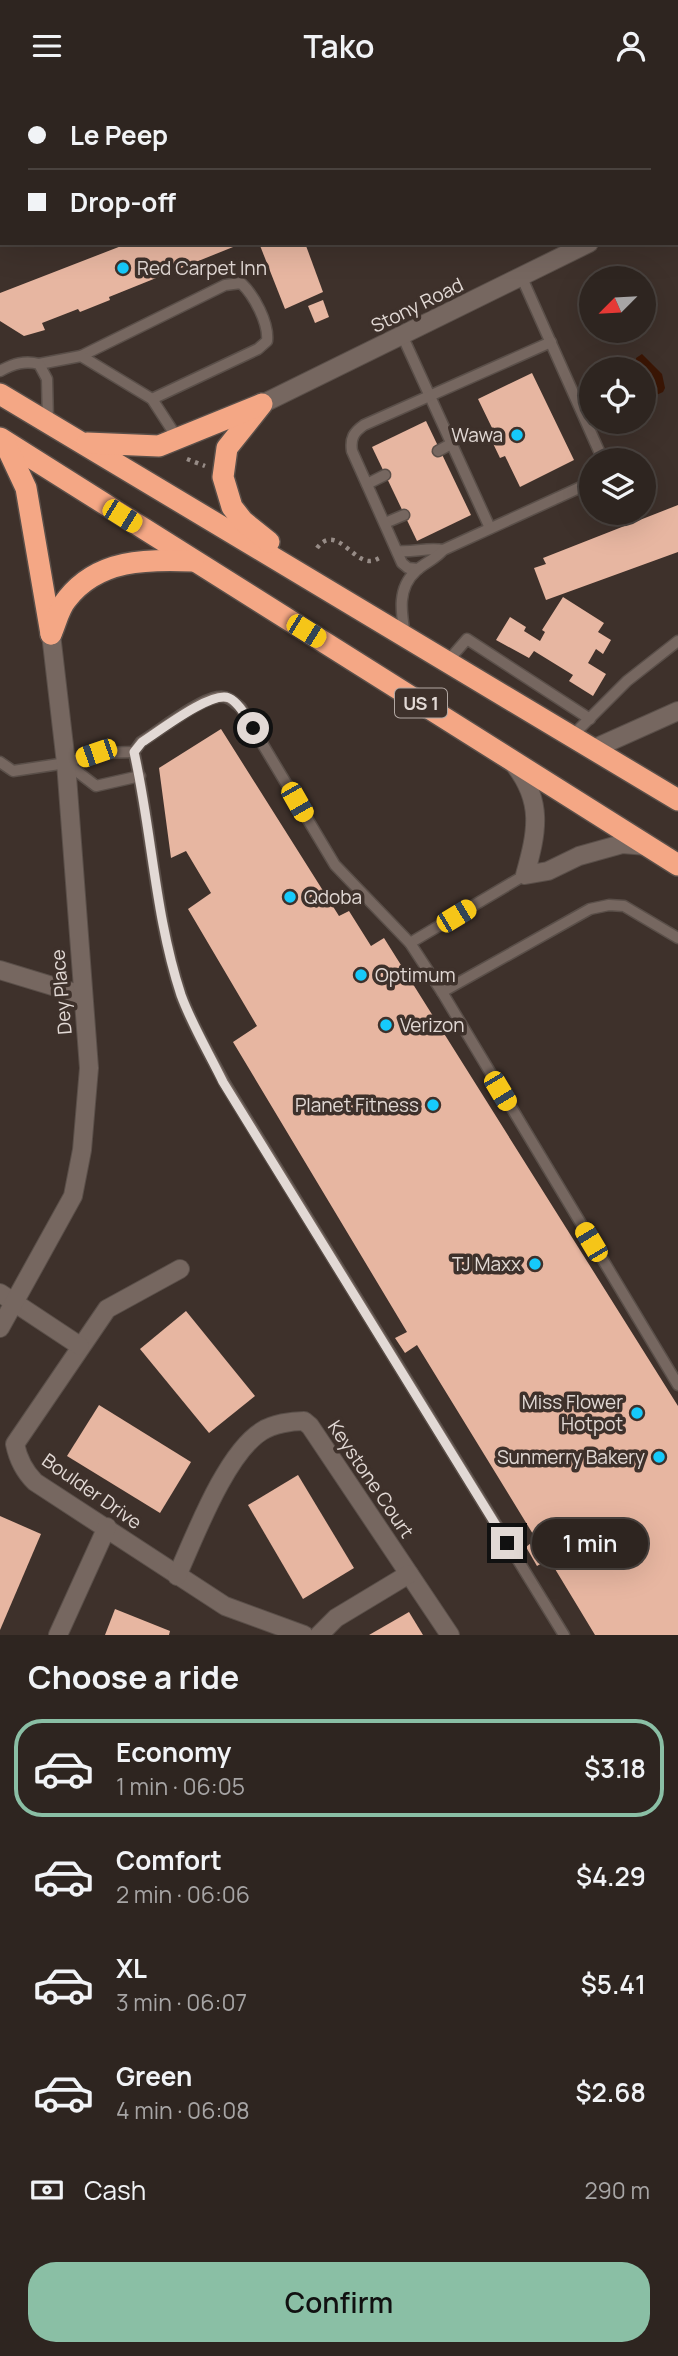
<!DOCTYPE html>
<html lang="en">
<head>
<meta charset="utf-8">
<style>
  :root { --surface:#2e2520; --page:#3a312d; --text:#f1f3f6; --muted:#a7a5a5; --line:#49423e; --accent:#8abfa5 }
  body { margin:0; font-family:Manrope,sans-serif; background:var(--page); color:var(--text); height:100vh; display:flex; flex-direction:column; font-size:26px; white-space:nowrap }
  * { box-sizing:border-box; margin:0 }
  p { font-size:23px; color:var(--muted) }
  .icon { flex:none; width:38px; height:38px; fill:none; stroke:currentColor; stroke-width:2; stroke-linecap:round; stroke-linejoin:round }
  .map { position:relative; height:1544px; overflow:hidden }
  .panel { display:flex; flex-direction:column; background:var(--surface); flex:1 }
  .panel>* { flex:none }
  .banner { position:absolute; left:0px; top:0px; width:679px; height:154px; box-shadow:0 7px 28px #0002,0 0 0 2px var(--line); display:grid; align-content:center; height:154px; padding:0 28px; background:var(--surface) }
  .needle { width:46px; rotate:246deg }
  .fabs { position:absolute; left:579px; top:175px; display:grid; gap:14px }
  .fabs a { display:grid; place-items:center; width:77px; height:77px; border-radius:50%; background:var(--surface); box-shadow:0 7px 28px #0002,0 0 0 2px var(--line); font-size:35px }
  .end { position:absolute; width:32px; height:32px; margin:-16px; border:9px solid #e2d9d5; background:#111; box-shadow:0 0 0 4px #111 }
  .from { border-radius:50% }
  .bubble { position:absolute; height:49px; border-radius:24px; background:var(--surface); box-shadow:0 7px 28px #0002,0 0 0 2px var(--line); font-size:23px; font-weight:600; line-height:49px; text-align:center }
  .car { position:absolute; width:21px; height:42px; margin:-21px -10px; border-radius:9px; box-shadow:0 0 5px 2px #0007; background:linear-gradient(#f5c518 24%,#345 0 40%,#f5c518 0 76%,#345 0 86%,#f5c518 0) }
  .banner b { display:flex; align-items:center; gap:24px; height:66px; font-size:26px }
  .banner b+b { border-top:2px solid var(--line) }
  .banner i { width:18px; height:18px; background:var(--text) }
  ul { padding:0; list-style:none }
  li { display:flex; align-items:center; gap:21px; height:98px; margin:0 14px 10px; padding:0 14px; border:4px solid transparent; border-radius:28px }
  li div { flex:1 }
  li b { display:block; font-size:26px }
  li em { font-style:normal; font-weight:600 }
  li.current { border-color:var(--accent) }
  li>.icon { width:63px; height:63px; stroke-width:1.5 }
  h2 { padding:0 28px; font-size:32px; line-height:84px }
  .pay { display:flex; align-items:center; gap:18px; height:77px; padding:0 28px; font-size:26px }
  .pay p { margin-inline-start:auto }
  .button { display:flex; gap:14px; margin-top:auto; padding:14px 28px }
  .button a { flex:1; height:80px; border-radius:28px; background:var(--accent); color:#111; font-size:28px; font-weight:600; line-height:80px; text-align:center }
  header { display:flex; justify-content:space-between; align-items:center; height:91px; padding:0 28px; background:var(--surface); font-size:32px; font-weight:600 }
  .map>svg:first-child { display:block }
</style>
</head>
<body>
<header><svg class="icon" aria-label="menu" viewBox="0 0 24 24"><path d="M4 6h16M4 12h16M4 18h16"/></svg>Tako<svg class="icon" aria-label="person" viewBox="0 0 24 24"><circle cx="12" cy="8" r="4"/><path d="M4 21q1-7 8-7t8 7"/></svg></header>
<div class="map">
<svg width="678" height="1544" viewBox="0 0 678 1544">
  <rect width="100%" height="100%" fill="#3e312b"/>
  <path fill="#3b1605" d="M642,263L662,283L665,297L663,301L654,305C642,299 644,290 644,278H637L636,267Z"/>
  <g fill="#e7b6a1">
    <path d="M129,152H243L109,206L110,209L80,221L78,218L42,232L45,239L24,245L0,230V202Z"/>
    <path d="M259,152H305L323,201L285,218Z"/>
    <path d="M323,209L329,226L315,232L308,215Z"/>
    <path d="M532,282L574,369L520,396L505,365L500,367L489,344L494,341L478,308Z"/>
    <path d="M426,330L471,424L417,450L372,356Z"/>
    <path d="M678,414V461L546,509L534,477L546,473L543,467Z"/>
    <path d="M563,506L604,532L598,541L611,549L603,563L596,558L588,572L606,583L593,605L569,590L573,584L534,560L529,567L496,549L510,526L526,536L524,540L540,550L545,541L542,539Z"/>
    <path d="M221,638L339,825L349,820L371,855L384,847L678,1315V1544H595L549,1468L537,1475L526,1456L536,1448L417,1254L405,1262L395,1247L407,1241L233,951L257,935L188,818L211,802L186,760L171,767L159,677Z"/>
    <path d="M186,1220L255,1305L209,1342L140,1258Z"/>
    <path d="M99,1314L191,1371L160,1422L67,1365Z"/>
    <path d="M298,1384L354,1477L303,1508L248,1414Z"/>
    <path d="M0,1425L41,1443L0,1539Z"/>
    <path d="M115,1518L170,1540L169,1544H105Z"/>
    <path d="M409,1521L423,1544H369Z"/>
  </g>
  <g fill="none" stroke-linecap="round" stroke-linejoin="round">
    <defs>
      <g id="lane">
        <path d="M522,187L603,369"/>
        <path d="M402,244L490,437"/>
        <path d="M81,265L225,194L241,192C254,204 269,232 267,250L258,258L152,308"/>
        <path d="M39,273L81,265L152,308L178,348"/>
        <path d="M0,280C13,273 25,269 39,273L47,288L48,331"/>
        <path d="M438,360L451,353"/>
        <path d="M367,393L385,384"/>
        <path d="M385,432L404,424"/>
        <path d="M397,460C413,462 427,456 443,459"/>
        <path d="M418,478L408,477L402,472L352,360C350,347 354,341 364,334L551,251"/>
        <path d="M405,544C401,521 397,497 416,480C425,471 435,469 443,459L592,391"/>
        <path d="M447,571L467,548L590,628"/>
        <path d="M572,645L627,590L678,550"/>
        <path d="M0,671L13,680L66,672L96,662L134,661"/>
        <path d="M66,672L96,695L140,685"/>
        <path d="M410,852L525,784"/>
        <path d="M442,901L590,818L609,814L624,815L678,847"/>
        <path d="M564,1544L224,991C209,962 192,934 181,904C155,825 152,741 134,661L141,651C159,640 198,609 218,606C228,604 234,611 241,617L335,774L410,852L442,901L678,1294"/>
      </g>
      <g id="street">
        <path d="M677,107L678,106"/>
        <path d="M262,313L589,152"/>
        <path d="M593,658L678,620"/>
        <path d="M513,672C544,710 537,741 525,784L548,780L579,765L622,753L648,755"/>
        <path d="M0,879L82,904"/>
        <path d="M180,1178L107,1218L15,1353C18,1368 24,1380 35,1391L225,1515L304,1544"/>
        <path d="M0,1202L80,1255"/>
        <path d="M0,1237L73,1105L82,1059L89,977L66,672L51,543"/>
        <path d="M177,1485C195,1445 226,1362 262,1340C273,1333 291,1330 304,1330L310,1335L450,1544"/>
        <path d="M58,1544L107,1436"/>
        <path d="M319,1544L336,1527L409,1483"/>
      </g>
      <g id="highway">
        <path d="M0,303L678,709"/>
        <path d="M262,313L227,357L223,386L232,416L243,430L269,451"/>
        <path d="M0,347L678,774"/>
        <path d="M4,350L26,397L51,543"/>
        <path d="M87,352L159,355L260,314"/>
        <path d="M51,543C56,532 59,517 67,508C98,468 147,468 193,470"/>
      </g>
    </defs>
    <use href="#lane" stroke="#5a4f49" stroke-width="13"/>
    <use href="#street" stroke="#5a4f49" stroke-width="20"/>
    <use href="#highway" stroke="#5a4f49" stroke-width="24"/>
    <g stroke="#978c87" stroke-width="4.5" stroke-dasharray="3.5 5" stroke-linecap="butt">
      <path d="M187,368L205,375"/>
      <path d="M317,457C336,432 353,472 371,470C375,470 378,467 382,466"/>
    </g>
    <use href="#lane" stroke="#766760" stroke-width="10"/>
    <use href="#street" stroke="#766760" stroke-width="18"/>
    <use href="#highway" stroke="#f4a785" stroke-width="21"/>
  </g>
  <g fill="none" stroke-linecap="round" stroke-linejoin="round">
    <path stroke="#e2d9d5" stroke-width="9" d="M253,637C247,628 240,612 229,607C212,599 158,641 142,651L134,661C152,741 155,826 181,904C192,934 209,962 223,991L507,1452"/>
  </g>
  <g fill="#16cafb" stroke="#3e312b" stroke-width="2.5">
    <circle cx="123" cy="177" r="7"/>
    <circle cx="517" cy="344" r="7"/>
    <circle cx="290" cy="806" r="7"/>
    <circle cx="361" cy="884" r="7"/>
    <circle cx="386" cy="934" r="7"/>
    <circle cx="433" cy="1014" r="7"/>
    <circle cx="535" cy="1173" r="7"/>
    <circle cx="637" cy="1322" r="7"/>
    <circle cx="659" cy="1366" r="7"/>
  </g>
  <g text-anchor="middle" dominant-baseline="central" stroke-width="7" stroke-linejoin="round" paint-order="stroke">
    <rect fill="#3e312b" stroke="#b1a7a2" stroke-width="2" x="395" y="597.5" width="52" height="29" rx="5"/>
    <g font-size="18" font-weight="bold" fill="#e2d9d5">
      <text x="421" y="612">US 1</text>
    </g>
    <g font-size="19" fill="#e2d9d5" stroke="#3e312b" text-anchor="end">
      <text x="137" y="177" text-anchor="start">Red Carpet Inn</text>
      <text x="503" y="344">Wawa</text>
      <text x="304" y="806" text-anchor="start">Qdoba</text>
      <text x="375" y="884" text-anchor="start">Optimum</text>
      <text x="400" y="934" text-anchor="start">Verizon</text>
      <text x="419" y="1014">Planet Fitness</text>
      <text x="521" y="1173">TJ Maxx</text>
      <text x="623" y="1311">Miss Flower<tspan x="623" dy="22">Hotpot</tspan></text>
      <text x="645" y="1366">Sunmerry Bakery</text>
    </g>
    <g font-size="19" fill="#e2d9d5" stroke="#3e312b">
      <text transform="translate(417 214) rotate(-26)">Stony Road</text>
      <text transform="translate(61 901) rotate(-95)">Dey Place</text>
      <text transform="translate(371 1388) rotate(56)">Keystone Court</text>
      <text transform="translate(92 1400) rotate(35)">Boulder Drive</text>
    </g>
  </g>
</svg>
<div class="fabs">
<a><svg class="needle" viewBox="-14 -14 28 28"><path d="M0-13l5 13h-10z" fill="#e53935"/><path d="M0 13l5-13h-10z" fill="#a7a5a5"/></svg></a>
<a><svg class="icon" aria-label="locate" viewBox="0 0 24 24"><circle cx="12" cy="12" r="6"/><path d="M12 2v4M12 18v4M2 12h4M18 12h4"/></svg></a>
<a><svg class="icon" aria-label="layers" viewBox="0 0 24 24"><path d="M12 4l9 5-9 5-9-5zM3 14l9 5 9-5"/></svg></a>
</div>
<i class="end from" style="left:253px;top:637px"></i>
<i class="end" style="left:507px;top:1452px"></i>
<div class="bubble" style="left:532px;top:1428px;width:116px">1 min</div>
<i class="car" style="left:122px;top:425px;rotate:122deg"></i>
<i class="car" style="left:306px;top:540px;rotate:122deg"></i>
<i class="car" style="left:96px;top:662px;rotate:251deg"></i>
<i class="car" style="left:297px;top:711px;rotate:150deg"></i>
<i class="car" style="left:456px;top:825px;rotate:59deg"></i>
<i class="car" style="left:500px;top:1000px;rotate:149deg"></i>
<i class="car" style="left:591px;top:1151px;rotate:329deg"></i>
<div class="banner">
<b><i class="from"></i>Le Peep</b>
<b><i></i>Drop-off</b>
</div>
</div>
<section class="panel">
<h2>Choose a ride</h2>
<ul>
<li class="current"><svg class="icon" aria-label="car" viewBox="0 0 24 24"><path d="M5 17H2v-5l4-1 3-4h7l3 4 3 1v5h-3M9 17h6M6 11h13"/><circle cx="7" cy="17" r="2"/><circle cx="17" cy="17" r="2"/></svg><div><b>Economy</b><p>1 min · 06:05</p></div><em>$3.18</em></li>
<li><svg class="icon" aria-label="car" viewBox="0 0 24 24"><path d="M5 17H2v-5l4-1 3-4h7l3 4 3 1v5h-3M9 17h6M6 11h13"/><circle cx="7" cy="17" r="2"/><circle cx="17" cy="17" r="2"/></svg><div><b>Comfort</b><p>2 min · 06:06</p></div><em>$4.29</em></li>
<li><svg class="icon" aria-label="car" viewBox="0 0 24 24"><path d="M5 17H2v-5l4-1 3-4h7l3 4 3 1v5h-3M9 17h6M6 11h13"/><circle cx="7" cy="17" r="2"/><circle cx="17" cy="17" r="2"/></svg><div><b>XL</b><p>3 min · 06:07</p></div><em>$5.41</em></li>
<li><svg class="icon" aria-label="car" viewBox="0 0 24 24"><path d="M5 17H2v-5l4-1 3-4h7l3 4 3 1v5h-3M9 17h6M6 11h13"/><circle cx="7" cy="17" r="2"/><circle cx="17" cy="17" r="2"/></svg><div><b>Green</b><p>4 min · 06:08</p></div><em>$2.68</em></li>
</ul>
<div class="pay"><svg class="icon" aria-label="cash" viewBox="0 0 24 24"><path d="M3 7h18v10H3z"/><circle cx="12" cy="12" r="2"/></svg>Cash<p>290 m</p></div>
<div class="button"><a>Confirm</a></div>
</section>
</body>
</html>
